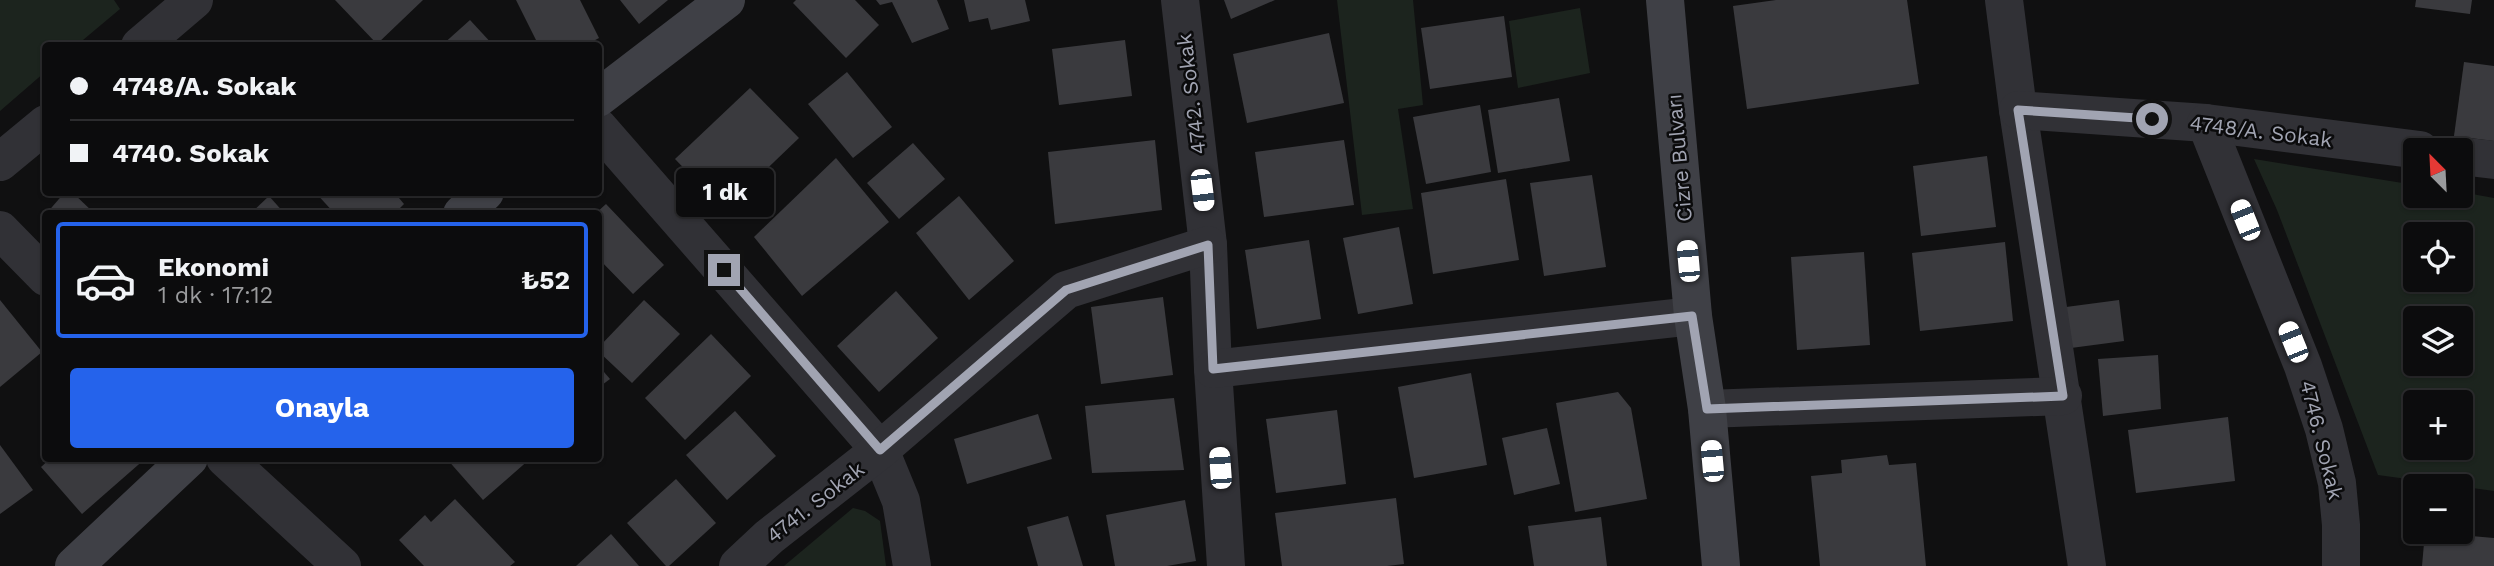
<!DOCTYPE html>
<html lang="tr">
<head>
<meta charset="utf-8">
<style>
  :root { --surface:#0c0c0d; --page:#1a1a1b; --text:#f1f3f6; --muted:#9a9b9d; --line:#2c2c2e; --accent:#2563eb }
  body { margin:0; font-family:"Work Sans",sans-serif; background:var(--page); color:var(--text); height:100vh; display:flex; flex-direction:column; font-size:26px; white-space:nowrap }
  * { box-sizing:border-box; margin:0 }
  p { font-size:23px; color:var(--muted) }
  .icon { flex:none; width:38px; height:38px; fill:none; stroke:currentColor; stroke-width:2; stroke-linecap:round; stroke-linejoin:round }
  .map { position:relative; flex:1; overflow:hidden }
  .details { position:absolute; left:42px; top:210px; width:560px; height:252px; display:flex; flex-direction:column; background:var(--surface); border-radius:7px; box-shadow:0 2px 5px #0004,0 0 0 2px var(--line) }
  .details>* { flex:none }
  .top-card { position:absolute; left:42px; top:42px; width:560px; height:154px; border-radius:7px; box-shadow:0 2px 5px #0004,0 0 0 2px var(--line); display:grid; align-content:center; height:154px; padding:0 28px; background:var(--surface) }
  .needle { width:46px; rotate:336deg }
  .fabs { position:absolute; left:2403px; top:138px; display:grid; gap:14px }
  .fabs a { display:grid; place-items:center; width:70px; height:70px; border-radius:7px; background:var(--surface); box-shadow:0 2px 5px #0004,0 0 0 2px var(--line); font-size:35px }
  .end { position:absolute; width:32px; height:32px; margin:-16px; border:9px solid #a1a4b2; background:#111; box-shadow:0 0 0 4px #111 }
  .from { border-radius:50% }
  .bubble { position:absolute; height:49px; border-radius:7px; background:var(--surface); box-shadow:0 2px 5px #0004,0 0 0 2px var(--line); font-size:23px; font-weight:700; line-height:49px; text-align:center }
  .car { position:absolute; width:21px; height:42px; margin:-21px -10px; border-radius:9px; box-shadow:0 0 5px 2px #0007; background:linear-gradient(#fff 24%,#345 0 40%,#fff 0 76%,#345 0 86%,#fff 0) }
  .top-card b { display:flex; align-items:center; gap:24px; height:66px; font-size:26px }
  .top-card b+b { border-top:2px solid var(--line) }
  .top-card i { width:18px; height:18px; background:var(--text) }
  ul { padding:12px 0 0; list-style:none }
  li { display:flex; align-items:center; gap:21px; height:116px; margin:0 14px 10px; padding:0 14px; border:4px solid transparent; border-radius:7px }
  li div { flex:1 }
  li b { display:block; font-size:26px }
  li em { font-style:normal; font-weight:700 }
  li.current { border-color:var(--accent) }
  li>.icon { width:63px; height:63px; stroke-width:1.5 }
  .primary-button { display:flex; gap:14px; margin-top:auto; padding:14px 28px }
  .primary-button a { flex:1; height:80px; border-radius:7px; background:var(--accent); color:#fff; font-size:28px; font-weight:700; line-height:80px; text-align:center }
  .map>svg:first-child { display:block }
</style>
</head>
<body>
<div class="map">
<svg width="2494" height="566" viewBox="0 0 2494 566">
  <rect width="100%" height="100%" fill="#101011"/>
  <g fill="#1c241e" fill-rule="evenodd">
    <path d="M0,0H114L120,9L77,45L46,46L45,72L0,111Z"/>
    <path d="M1337,0H1413L1423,105L1398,109L1413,209L1362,215Z"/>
    <path d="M1580,8L1590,73L1518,88L1509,21Z"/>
    <path d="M2254,159L2415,185V196H2460L2461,192L2494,198V491L2378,475L2277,210ZM2460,234V280H2415V234ZM2460,318V364H2415V318ZM2460,402V448H2415V402Z"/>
    <path d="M853,508L865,511L880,521L886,566H784Z"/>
  </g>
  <g fill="#3a3a3e">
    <path d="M335,0H423L377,44Z"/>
    <path d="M516,0H580L599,38L584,46H539Z"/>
    <path d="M620,0H668L639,24Z"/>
    <path d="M796,0H855L879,25L846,58L793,3Z"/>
    <path d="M876,0H937L949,29L912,43L892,2L880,5Z"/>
    <path d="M964,0H1025L1030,21L991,30L988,18L969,22Z"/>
    <path d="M1224,0H1275L1231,19Z"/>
    <path d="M1776,0H1907L1919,84L1747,109L1733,6Z"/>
    <path d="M2416,0H2472L2470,14L2415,7Z"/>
    <path d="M1504,16L1512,77L1430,89L1421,28Z"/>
    <path d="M470,20L494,46H441Z"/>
    <path d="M1329,33L1344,103L1247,123L1233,54Z"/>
    <path d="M1125,40L1132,96L1059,105L1052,49Z"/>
    <path d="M2464,62L2494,66V141L2454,136Z"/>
    <path d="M847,72L892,127L853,158L808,104Z"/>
    <path d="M750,88L799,138L724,210L675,159Z"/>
    <path d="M1559,98L1570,161L1498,173L1488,110Z"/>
    <path d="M1480,105L1491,172L1426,184L1413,117Z"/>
    <path d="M1155,140L1162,210L1055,224L1048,152Z"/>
    <path d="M1344,140L1354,205L1264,217L1255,152Z"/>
    <path d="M913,143L945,179L899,219L867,183Z"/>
    <path d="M1987,156L1996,227L1921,236L1913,166Z"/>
    <path d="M836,158L889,222L802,296L754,237Z"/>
    <path d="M1592,175L1606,267L1544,276L1530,183Z"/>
    <path d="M1506,179L1519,260L1433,274L1421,193Z"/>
    <path d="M65,192H72L95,214H46Z"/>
    <path d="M315,192H394L404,204L394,214H335Z"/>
    <path d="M269,196L285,214H250Z"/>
    <path d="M959,196L1014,261L969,300L916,233Z"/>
    <path d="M606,204L664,265L633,294L598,258V214H595Z"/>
    <path d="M1399,227L1413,304L1358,314L1343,238Z"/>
    <path d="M1309,240L1321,319L1257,329L1245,250Z"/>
    <path d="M2005,242L2013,321L1920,331L1912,253Z"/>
    <path d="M1864,252L1870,345L1797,350L1791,257Z"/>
    <path d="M896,291L938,338L879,392L837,346Z"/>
    <path d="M1163,297L1173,375L1101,384L1091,307Z"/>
    <path d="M0,300L42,352L0,387Z"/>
    <path d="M644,300L680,334L632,383L598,351V348Z"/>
    <path d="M2119,300L2124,341L2071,348L2066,307Z"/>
    <path d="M711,334L751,376L685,440L645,398Z"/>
    <path d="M2158,355L2161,409L2103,416L2098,359Z"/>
    <path d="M598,365L610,379L598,388Z"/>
    <path d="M1471,373L1487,465L1414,478L1398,387Z"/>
    <path d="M1618,392L1631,408L1647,499L1575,512L1556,403Z"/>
    <path d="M1174,398L1184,470L1092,473L1085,406Z"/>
    <path d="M1337,410L1346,484L1276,493L1266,419Z"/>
    <path d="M735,411L776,456L727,500L686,455Z"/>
    <path d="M1038,414L1052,459L967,484L954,439Z"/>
    <path d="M2228,417L2235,481L2136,493L2128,430Z"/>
    <path d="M1547,428L1560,484L1514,495L1502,438Z"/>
    <path d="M0,445L33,490L0,514Z"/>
    <path d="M1887,455L1889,465L1916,463L1926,566H1820L1811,476L1842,473L1841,460Z"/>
    <path d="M51,458H146L82,514L41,467Z"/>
    <path d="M446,458H531L483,500Z"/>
    <path d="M676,479L716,523L669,566H666L627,523Z"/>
    <path d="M1396,498L1404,564L1387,566H1282L1275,513Z"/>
    <path d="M455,499L515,562L510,566H424L399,540L425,515L431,522Z"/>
    <path d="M1185,500L1196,561L1167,566H1115L1106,515Z"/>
    <path d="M1068,516L1083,566H1038L1027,527Z"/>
    <path d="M1601,517L1607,566H1534L1528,526Z"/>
    <path d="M2425,532L2494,538V566H2422Z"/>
    <path d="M611,534L639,566H576Z"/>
  </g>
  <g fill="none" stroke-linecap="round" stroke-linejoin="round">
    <g stroke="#313136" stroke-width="38">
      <path d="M1180,0L1208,245L1213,369L1226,566"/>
      <path d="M2004,0L2018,110L2087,566"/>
      <path d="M140,46L194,0"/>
      <path d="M2018,110L2206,123L2420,150"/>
      <path d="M2206,123L2303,366L2324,429L2337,483L2341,525V566"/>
      <path d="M598,127L880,450L901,501L912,566"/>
      <path d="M2460,156L2494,160"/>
      <path d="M0,162L46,124"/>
      <path d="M0,230L46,277"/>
      <path d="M1213,369L1693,316"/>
      <path d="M1707,409L2063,396"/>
      <path d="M225,458L342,566"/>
      <path d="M738,566L769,537L880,450L1066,290L1208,245"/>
    </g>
    <g stroke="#3f4046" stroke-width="38">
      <path d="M1665,0L1693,316L1707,409L1721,566"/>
      <path d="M598,98L726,0"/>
      <path d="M462,214L485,192"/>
      <path d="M74,566L189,458"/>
    </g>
  </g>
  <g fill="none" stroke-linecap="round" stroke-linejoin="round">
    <path stroke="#a1a4b2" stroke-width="9" d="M724,270L880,450L1066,290L1208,245L1213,369L1692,316L1707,409L2063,396L2018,110L2152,119"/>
  </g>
  <g text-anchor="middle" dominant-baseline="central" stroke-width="5" stroke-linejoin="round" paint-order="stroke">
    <g font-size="21" fill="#a1a4b2" stroke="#0b0b0c">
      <text transform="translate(1191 94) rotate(-97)">4742. Sokak</text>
      <text transform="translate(2261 131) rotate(7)">4748/A. Sokak</text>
      <text transform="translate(1679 158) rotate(-95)">Cizre Bulvarı</text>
      <text transform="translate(2322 440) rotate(76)">4746. Sokak</text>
      <text transform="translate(815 502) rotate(-38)">4741. Sokak</text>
    </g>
  </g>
</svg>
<div class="fabs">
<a><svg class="needle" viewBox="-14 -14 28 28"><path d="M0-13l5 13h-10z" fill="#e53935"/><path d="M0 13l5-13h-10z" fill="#9a9b9d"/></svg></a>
<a><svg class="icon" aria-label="locate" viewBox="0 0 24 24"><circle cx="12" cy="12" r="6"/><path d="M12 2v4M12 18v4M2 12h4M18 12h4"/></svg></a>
<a><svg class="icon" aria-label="layers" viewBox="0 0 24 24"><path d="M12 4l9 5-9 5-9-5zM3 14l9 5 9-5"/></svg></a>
<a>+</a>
<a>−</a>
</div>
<i class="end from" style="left:2152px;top:119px"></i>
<i class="end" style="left:724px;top:270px"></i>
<div class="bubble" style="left:676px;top:168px;width:98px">1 dk</div>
<i class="car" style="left:1202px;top:190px;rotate:173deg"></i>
<i class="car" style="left:2245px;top:220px;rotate:338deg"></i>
<i class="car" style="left:1688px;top:261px;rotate:355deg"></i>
<i class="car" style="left:2293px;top:342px;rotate:338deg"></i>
<i class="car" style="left:1712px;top:461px;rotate:355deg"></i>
<i class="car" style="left:1220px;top:468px;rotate:356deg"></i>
<div class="top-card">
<b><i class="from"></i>4748/A. Sokak</b>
<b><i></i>4740. Sokak</b>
</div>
<section class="details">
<ul>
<li class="current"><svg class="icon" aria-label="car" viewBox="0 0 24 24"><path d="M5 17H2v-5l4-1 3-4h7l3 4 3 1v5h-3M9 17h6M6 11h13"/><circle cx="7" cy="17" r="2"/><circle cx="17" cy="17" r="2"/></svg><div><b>Ekonomi</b><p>1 dk · 17:12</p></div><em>₺52</em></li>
</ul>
<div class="primary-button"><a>Onayla</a></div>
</section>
</div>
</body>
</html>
